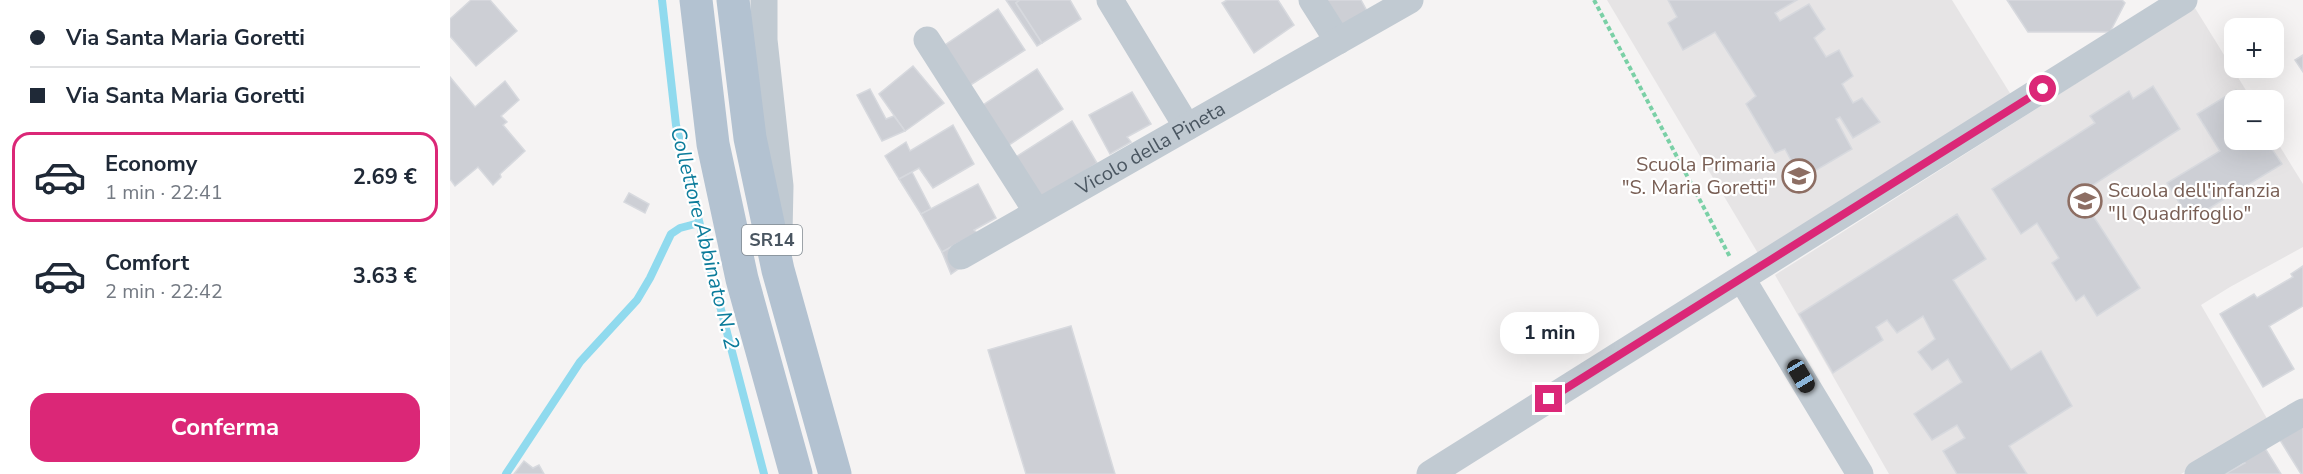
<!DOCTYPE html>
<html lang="it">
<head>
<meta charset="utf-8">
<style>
  :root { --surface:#fff; --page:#f6f6f7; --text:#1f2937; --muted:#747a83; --line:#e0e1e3; --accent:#db2777 }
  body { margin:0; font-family:"Nunito Sans",sans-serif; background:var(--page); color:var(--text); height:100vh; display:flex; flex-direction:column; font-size:22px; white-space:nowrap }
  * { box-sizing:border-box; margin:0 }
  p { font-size:20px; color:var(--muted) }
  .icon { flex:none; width:33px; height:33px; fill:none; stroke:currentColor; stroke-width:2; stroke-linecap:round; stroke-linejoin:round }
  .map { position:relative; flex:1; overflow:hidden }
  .panel { display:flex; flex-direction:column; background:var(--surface); width:450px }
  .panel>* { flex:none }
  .top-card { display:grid; align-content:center; height:132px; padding:0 30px; background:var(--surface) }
  .fabs { position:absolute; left:1774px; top:18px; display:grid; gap:12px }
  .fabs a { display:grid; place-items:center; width:60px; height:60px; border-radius:12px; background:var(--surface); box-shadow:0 6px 24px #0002; font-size:30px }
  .end { position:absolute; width:27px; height:27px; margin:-14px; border:8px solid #db2777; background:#fff; box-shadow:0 0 0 3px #fff }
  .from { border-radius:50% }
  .bubble { position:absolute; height:42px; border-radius:18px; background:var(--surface); box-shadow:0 6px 24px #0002; font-size:20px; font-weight:700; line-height:42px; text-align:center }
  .car { position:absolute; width:18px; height:36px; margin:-18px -9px; border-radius:8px; box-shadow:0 0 4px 2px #0007; background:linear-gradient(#222 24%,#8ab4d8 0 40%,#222 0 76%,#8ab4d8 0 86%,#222 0) }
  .top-card b { display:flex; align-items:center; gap:21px; height:57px; font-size:22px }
  .top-card b+b { border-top:2px solid var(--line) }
  .top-card i { width:15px; height:15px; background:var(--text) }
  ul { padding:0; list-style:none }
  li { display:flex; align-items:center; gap:18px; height:90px; margin:0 12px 9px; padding:0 18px; border:3px solid transparent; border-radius:18px }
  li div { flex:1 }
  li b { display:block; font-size:22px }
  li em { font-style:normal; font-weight:700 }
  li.current { border-color:var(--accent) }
  li>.icon { width:54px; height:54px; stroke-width:1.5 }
  .primary-button { display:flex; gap:12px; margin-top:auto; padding:12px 30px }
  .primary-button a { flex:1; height:69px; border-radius:18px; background:var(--accent); color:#fff; font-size:24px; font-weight:700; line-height:69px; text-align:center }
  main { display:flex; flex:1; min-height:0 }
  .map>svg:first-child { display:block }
</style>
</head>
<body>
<main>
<section class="panel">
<div class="top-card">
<b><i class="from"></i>Via Santa Maria Goretti</b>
<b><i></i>Via Santa Maria Goretti</b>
</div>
<ul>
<li class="current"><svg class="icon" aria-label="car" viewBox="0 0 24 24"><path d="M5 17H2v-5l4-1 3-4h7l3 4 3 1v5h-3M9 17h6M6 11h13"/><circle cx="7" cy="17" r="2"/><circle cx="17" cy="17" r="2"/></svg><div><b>Economy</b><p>1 min · 22:41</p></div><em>2.69 €</em></li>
<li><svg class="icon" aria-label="car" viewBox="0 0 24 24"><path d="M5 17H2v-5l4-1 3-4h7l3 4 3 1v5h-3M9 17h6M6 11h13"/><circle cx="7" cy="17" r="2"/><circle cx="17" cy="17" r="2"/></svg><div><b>Comfort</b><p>2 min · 22:42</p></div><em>3.63 €</em></li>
</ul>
<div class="primary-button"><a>Conferma</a></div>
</section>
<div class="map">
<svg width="1853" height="474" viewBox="0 0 1853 474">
  <rect width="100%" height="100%" fill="#f5f3f3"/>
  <g fill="#e6e4e5">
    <path d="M1157,0H1502L1563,98L1309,255Z"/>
    <path d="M1745,8L1802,100H1785V140H1824V137L1853,184V247L1780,287L1751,305L1819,422L1731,474H1439L1325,275Z"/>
  </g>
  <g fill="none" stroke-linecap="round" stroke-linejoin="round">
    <g stroke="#90daee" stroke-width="8">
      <path d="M212,0L226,125L263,279L314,474"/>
      <path d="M56,474L130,362L187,300L200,278L221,234L230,228L249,223"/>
    </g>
  </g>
  <g fill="#cdcfd5" stroke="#d7d9de" stroke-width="1.5">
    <path d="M21,0H40L67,31L26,66L0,36V19Z"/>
    <path d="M556,0H570L566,3L592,43L587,46Z"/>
    <path d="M570,0H620L631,19L592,43L566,3Z"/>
    <path d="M777,0H828L844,25L804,53L772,3Z"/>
    <path d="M873,0H911L917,11L888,27Z"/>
    <path d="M1218,0H1347L1325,13L1330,21L1359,4L1375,29L1364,38L1376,57L1389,50L1403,76L1392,84L1403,103L1412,98L1430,122L1403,138L1390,117L1386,119L1402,149L1351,179L1335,149L1325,153L1296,104L1306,96L1265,32L1233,50L1218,23L1227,17Z"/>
    <path d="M1557,0H1672L1675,3L1660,32H1578Z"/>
    <path d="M548,9L575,50L516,88L489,49Z"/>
    <path d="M1853,55V72L1845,60Z"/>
    <path d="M463,66L494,103L455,131L429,94Z"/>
    <path d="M587,69L613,109L553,149L527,109Z"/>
    <path d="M0,77L25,107L55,81L69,100L51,116L57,122L53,125L75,151L50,174L51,177L43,185L28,167L5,186L0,179Z"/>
    <path d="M1703,86L1730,129L1629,194L1690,288L1647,316L1634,295L1626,301L1602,263L1609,258L1587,223L1571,234L1542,189L1645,123L1640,116L1679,91L1683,99Z"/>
    <path d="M420,89L436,119L444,116L455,131L432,141L407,95Z"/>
    <path d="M1786,90L1793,100H1785V140H1816L1832,164L1740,220L1717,183L1770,151L1747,114Z"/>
    <path d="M682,92L701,124L677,137L681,142L660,154L639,115Z"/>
    <path d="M622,121L647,163L587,203L561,160Z"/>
    <path d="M503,125L524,164L483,188L469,168L449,179L435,156L456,142L460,151Z"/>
    <path d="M462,172L481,209L471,214L449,179Z"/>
    <path d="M528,184L546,218L524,230L527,233L492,252L471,214Z"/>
    <path d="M179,193L199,204L195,213L174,202Z"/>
    <path d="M1507,214L1536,259L1503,280L1561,370L1591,351L1622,406L1559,446L1577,474H1507L1493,451L1515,438L1507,425L1482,440L1464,414L1512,382L1498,359L1482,370L1468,352L1485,339L1473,316L1447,333L1437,320L1426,327L1433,340L1383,373L1349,314Z"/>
    <path d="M510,242L511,267L501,274L492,252Z"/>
    <path d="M1853,266V306L1819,326L1844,369L1813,387L1770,314L1804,294L1807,298L1843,277L1841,274Z"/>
    <path d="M621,326L665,474H576L538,350Z"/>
    <path d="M1853,426V474H1851L1830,440Z"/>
    <path d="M1813,445L1831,474H1775L1795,463L1791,457Z"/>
    <path d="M74,461L83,468L89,465L94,474H64Z"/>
  </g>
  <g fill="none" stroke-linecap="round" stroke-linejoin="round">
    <path stroke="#7ad0a6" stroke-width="4" stroke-dasharray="4.5 3" stroke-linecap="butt" d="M1144,0L1280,257"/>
    <g stroke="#c1cad2" stroke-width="27">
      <path d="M314,0V40L330,186L329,233"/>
      <path d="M660,0L737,127"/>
      <path d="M862,0L888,41"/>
      <path d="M477,40L587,212"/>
      <path id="s1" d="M511,256L960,0"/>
      <path d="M1292,279L1410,474"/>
      <path d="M980,474L1734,0"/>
      <path d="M1748,474L1853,412"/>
    </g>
    <g stroke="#b3c2d1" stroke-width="33">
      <path d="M246,0L263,144L292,279L346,474"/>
      <path d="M283,0L300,138L328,270L385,474"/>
    </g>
  </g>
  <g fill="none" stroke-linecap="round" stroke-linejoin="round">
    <path stroke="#db2777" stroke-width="8" d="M1099,399L1593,89"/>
  </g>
  <defs>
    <symbol id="school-ring" viewBox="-11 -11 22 22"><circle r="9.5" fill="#fff" stroke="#8d6e63" stroke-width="1.5"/><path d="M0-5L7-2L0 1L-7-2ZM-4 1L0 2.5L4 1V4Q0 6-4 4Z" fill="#8d6e63"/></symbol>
  </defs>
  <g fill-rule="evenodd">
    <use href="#school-ring" x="1330" y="157" width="38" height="38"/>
    <use href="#school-ring" x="1616" y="182" width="38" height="38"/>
  </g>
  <g text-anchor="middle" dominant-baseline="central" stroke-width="4.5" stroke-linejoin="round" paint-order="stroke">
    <rect fill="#fff" stroke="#808990" stroke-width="1.5" x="292" y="225" width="60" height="30" rx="4.5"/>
    <g font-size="18" font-weight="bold" fill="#4a5661">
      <text x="322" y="240">SR14</text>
    </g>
    <g font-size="20" fill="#4a5661" stroke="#fff">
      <text stroke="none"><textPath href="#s1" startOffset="218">Vicolo della Pineta</textPath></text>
    </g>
    <g font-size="20" fill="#785e54" stroke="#fff" text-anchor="end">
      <text x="1326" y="164">Scuola Primaria<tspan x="1326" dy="23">"S. Maria Goretti"</tspan></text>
      <text x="1658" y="190" text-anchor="start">Scuola dell'infanzia<tspan x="1658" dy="23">"Il Quadrifoglio"</tspan></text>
    </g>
    <g font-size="21" font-style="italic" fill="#0c7c9b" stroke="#fff">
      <text transform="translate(255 238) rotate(76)">Collettore Abbinato N. 2</text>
    </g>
  </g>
</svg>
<div class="fabs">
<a>+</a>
<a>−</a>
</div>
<i class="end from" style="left:1593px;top:89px"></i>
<i class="end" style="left:1099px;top:399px"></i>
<div class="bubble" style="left:1050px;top:312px;width:99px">1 min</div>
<i class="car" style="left:1351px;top:376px;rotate:149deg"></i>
</div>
</main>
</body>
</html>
